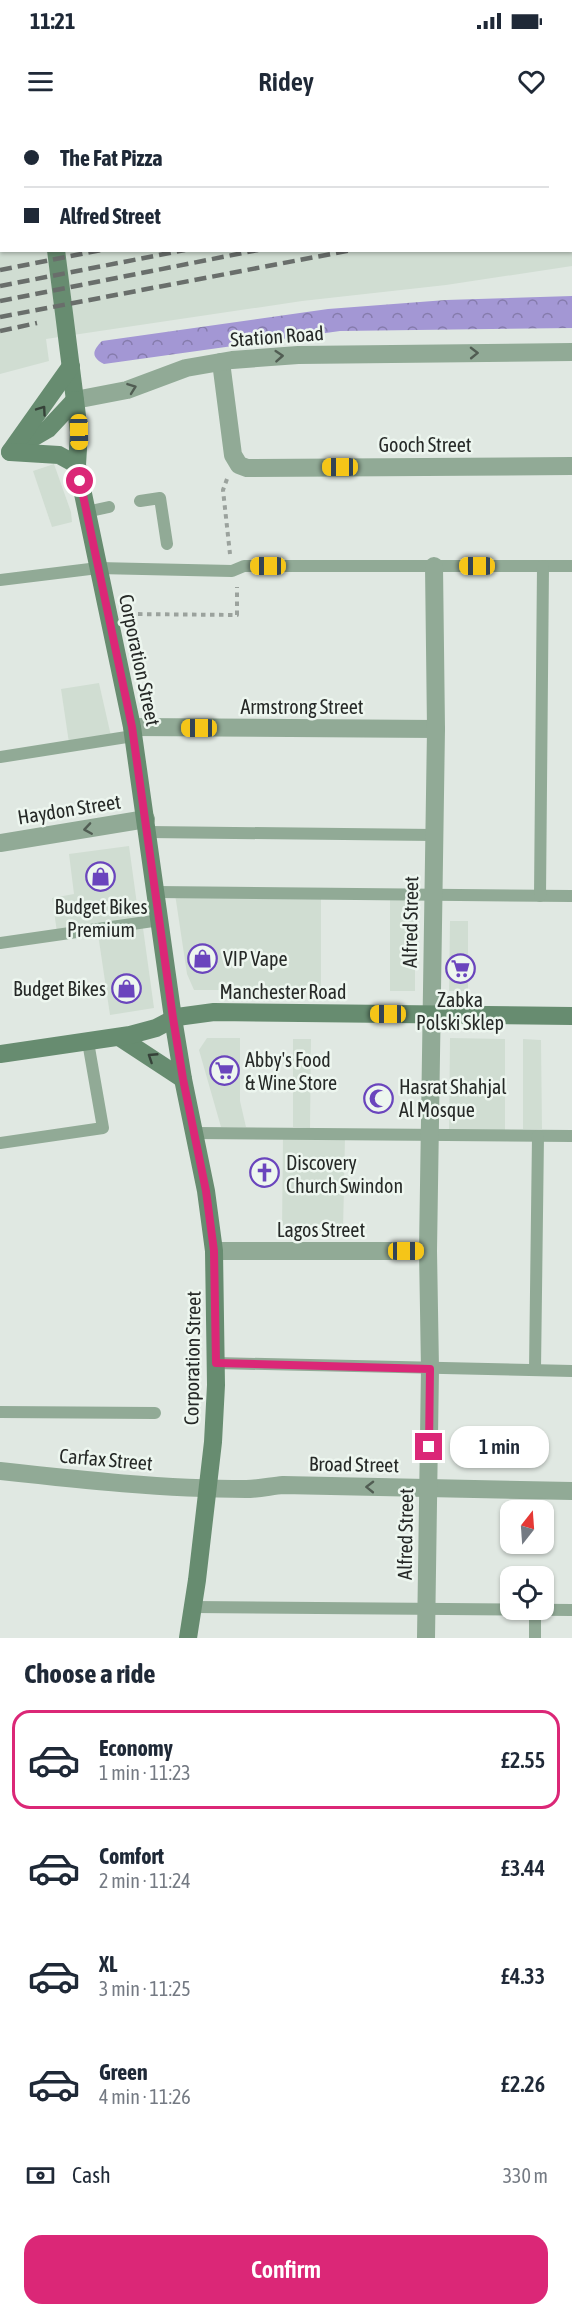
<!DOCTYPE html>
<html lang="en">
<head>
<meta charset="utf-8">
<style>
  :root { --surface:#fff; --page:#f6f6f7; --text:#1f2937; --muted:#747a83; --line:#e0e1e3; --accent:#db2777 }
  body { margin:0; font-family:"Asap Condensed",sans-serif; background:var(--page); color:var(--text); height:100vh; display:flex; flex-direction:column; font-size:22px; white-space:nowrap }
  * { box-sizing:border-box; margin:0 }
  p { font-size:20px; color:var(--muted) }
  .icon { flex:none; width:33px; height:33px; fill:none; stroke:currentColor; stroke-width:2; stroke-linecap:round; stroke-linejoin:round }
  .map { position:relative; height:1518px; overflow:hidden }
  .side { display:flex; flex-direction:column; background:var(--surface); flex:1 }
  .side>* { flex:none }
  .top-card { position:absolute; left:0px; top:0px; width:573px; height:132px; box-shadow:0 2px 4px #0004; display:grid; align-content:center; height:132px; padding:0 24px; background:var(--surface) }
  .needle { width:39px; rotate:17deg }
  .controls { position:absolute; left:500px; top:1380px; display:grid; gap:12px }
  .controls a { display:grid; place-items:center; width:54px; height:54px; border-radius:12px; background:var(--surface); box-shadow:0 2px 4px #0004; font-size:30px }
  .end { position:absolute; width:27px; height:27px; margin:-14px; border:8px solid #db2777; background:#fff; box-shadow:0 0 0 3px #fff }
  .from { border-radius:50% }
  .bubble { position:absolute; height:42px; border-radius:18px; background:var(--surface); box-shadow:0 2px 4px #0004; font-size:20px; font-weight:600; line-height:42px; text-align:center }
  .car { position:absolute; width:18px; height:36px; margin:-18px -9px; border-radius:8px; box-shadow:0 0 4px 2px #0007; background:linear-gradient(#f5c518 24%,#345 0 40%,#f5c518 0 76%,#345 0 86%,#f5c518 0) }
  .top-card b { display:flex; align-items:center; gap:21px; height:57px; font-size:22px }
  .top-card b+b { border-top:2px solid var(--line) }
  .top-card i { width:15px; height:15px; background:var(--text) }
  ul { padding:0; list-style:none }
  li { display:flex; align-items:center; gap:18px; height:99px; margin:0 12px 9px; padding:0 12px; border:3px solid transparent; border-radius:18px }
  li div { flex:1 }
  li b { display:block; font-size:22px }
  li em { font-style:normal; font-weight:600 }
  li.selected { border-color:var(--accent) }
  li>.icon { width:54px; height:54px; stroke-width:1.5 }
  h2 { padding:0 24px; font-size:27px; line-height:72px }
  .pay { display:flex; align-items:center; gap:15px; height:66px; padding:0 24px; font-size:22px }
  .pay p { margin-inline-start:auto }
  .primary-button { display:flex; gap:12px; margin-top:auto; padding:12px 24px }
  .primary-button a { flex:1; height:69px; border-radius:18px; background:var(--accent); color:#fff; font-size:24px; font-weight:600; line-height:69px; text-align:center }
  .status { display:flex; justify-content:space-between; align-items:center; height:42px; padding:0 30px; background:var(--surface); direction:ltr }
  .status svg { height:16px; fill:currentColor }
  header { display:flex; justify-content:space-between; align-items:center; height:78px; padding:0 24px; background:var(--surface); font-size:27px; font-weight:600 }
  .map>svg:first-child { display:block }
</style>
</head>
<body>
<div class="status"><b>11:21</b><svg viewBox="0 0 49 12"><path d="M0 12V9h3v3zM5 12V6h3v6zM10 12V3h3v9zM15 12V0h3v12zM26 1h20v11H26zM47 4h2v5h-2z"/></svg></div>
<header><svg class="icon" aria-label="menu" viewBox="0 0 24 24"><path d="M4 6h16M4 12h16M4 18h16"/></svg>Ridey<svg class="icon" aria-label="heart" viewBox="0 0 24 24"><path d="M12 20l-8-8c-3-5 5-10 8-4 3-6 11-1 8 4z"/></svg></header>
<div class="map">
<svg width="572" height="1518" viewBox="0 0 572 1518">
  <defs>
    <pattern id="forest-crowns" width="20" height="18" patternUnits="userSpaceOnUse" patternTransform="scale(1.5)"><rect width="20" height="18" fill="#a397d4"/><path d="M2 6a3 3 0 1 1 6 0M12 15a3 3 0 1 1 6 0" fill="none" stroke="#857bac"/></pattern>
  </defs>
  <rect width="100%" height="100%" fill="#e0e8e2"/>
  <g fill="#d0ddd2">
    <path d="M50,0H572V146L446,165L302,181L46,219L49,241L0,254V113L2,130H572V2Z"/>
    <path d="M54,344L71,392L72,402L52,407L33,351Z"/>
    <path d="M99,563L111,616L69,623L61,569Z"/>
    <path d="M129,726L139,799L57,812L52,778L74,774L69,734Z"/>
    <path d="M175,774L321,777V870H194L187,854Z"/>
    <rect x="390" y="777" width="25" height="94"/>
    <path d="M450,801H468V871H449Z"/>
    <path d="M143,808L154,888L110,895L98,814Z"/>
    <path d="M207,918H240V981L246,1007H221L199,930Z"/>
    <path d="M450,918L505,919V1012H449Z"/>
    <path d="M293,919H311L310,1008L293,1007Z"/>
    <path d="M523,919L541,920L542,1009H523Z"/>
    <path d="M283,1018H345L343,1112L282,1110Z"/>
  </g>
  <path fill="url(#forest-crowns)" d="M572,176V208L340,211L104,244C91,237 92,231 102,221L328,189L446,180Z"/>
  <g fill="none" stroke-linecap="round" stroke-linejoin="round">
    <g stroke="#9ba29d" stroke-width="4" stroke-dasharray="4.5 4.5" stroke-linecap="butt">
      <path d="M227,359L223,370L230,434"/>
      <path d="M129,494L237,495V467"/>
    </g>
    <g stroke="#91aa96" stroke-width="12">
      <path d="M140,2L149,0"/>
      <path d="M140,381L160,378L167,424"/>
      <path d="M86,392L109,387"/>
      <path d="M0,460L98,448L232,451L244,446H572"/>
      <path d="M0,637L133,616"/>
      <path d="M148,712L434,715"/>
      <path d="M156,772L572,776"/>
      <path d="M540,776L543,446"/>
      <path d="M0,823L160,800"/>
      <path d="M195,1013L572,1016"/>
      <path d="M0,1023L103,1008L88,922"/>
      <path d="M216,1243L572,1251"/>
      <path d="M535,1250L538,1016"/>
      <path d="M0,1292L155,1293"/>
      <path d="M193,1487L572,1490"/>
      <path d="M535,1518V1490"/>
    </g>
    <g stroke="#91aa96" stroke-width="18">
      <path d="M221,242L233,335L239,345L247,348L572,346"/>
      <path d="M75,280L127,270L186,248L232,240L298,235L572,232"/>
      <path d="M132,607L436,609"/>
      <path d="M0,723L146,699"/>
      <path d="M214,1131H428"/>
      <path d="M0,1351C82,1360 164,1369 246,1369C259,1369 271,1366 283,1365L572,1371"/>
      <path d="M426,1518L430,1249L428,1131L436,609L434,446"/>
    </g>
    <g stroke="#678c70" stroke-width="18">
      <path d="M38,0V2"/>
      <path d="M56,130L79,312L77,345L132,607L173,898L183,959L206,1071L214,1131L216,1265L213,1322L197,1460L188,1518"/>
      <path d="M19,326L48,309L75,280"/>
      <path d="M10,332L71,246"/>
      <path d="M10,332L59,335L77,345"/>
      <path d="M119,917L183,959"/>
      <path d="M0,934L130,915L156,908L177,897L214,892L572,896"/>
    </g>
    <g stroke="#696e6b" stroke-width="4.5" stroke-dasharray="12 6" stroke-linecap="butt">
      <path d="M572,74V73"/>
      <path d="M0,150L101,130"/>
      <path d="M0,166L185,130"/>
      <path d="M0,181L258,130"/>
      <path d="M0,197L352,130"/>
      <path d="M0,211L37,203"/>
    </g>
  </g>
  <defs><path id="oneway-chevron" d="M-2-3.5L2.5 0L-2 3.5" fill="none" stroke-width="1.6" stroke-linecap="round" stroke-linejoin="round" transform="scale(1.5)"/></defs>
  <g stroke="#515d53">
    <use href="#oneway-chevron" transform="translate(474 233) rotate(-1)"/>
    <use href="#oneway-chevron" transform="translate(279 236) rotate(-4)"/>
    <use href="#oneway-chevron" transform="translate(132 268) rotate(-20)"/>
    <use href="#oneway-chevron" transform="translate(88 709) rotate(171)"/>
    <use href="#oneway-chevron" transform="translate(370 1367) rotate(-179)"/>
  </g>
  <g stroke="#364239">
    <use href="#oneway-chevron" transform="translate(42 290) rotate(-55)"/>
    <use href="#oneway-chevron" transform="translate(152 937) rotate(-147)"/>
  </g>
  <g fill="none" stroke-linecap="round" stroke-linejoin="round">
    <path stroke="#db2777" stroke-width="8" d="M80,361L132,607L173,898L183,959L206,1071L214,1131L216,1243L430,1249L429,1327"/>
  </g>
  <defs>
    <symbol id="shop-ring" viewBox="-11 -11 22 22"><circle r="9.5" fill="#edf6ef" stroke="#6a45bd" stroke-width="1.5"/><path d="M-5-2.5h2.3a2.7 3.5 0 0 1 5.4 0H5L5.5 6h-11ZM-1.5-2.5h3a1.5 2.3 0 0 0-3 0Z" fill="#6a45bd"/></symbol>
    <symbol id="supermarket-ring" viewBox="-11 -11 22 22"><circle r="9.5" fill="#edf6ef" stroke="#6a45bd" stroke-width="1.5"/><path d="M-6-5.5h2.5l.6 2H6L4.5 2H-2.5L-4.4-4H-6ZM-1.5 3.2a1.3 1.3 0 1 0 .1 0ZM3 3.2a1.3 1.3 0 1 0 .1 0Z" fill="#6a45bd"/></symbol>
    <symbol id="mosque-ring" viewBox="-11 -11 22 22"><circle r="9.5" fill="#edf6ef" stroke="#6a45bd" stroke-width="1.5"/><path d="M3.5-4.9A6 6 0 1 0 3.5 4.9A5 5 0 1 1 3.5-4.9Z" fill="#6a45bd"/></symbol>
    <symbol id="church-ring" viewBox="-11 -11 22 22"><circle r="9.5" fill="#edf6ef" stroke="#6a45bd" stroke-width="1.5"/><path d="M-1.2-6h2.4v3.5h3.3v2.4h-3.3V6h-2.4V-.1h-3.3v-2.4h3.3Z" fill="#6a45bd"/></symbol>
  </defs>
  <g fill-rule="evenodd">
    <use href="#shop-ring" x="84" y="740" width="33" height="33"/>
    <use href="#shop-ring" x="186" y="822" width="33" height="33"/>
    <use href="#supermarket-ring" x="444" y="832" width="33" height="33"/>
    <use href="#shop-ring" x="110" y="852" width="33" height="33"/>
    <use href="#supermarket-ring" x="208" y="934" width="33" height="33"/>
    <use href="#mosque-ring" x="362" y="962" width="33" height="33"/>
    <use href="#church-ring" x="248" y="1036" width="33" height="33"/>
  </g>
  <g text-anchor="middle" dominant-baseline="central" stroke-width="5" stroke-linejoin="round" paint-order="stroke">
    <g font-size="20" fill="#262927" stroke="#edf6ef">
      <text transform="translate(277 216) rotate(-4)">Station Road</text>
      <text x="425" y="324">Gooch Street</text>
      <text transform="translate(140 540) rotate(78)">Corporation Street</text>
      <text x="302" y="586">Armstrong Street</text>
      <text transform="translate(69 689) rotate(-9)">Haydon Street</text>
      <text transform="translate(410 802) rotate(-89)">Alfred Street</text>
      <text x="283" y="871">Manchester Road</text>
      <text x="321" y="1109">Lagos Street</text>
      <text transform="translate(192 1238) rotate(-89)">Corporation Street</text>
      <text transform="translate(106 1339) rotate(5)">Carfax Street</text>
      <text transform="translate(354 1344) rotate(1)">Broad Street</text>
      <text transform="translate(405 1414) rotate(-89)">Alfred Street</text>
    </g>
    <g font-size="20" fill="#262927" stroke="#edf6ef" text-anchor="start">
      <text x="101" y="786" text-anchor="middle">Budget Bikes<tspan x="101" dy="23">Premium</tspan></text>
      <text x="223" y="838">VIP Vape</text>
      <text x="106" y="868" text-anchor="end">Budget Bikes</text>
      <text x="460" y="879" text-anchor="middle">Zabka<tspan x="460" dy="23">Polski Sklep</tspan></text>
      <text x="245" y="939">Abby's Food<tspan x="245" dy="23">&amp; Wine Store</tspan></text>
      <text x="399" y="966">Hasrat Shahjal<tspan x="399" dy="23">Al Mosque</tspan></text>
      <text x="286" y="1042">Discovery<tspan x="286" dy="23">Church Swindon</tspan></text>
    </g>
  </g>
</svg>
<div class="controls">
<a><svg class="needle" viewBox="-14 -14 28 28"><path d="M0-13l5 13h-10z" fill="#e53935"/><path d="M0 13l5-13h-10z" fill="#747a83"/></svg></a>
<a><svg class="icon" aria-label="locate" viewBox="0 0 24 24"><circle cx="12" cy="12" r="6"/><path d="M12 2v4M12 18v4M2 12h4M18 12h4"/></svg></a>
</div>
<i class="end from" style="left:80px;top:361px"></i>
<i class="end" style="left:429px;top:1327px"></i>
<div class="bubble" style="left:450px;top:1306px;width:99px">1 min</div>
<i class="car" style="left:79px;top:312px;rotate:179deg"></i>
<i class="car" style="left:340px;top:347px;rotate:270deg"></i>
<i class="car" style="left:268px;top:446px;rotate:270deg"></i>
<i class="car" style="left:477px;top:446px;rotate:270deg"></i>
<i class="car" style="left:199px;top:608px;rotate:270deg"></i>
<i class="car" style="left:388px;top:894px;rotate:270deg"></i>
<i class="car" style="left:406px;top:1131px;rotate:90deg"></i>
<div class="top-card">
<b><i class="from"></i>The Fat Pizza</b>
<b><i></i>Alfred Street</b>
</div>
</div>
<section class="side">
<h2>Choose a ride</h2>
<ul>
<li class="selected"><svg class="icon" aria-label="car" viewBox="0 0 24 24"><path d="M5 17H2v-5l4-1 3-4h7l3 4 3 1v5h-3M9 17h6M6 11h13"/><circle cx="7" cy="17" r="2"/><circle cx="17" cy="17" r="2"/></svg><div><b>Economy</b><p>1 min · 11:23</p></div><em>£2.55</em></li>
<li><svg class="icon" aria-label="car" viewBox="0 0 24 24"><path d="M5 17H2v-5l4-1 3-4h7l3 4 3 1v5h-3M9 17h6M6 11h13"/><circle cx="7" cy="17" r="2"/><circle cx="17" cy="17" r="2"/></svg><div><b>Comfort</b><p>2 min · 11:24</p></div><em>£3.44</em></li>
<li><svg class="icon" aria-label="car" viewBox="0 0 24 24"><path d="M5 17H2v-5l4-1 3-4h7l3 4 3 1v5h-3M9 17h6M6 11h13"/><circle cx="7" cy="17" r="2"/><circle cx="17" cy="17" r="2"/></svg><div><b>XL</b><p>3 min · 11:25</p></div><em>£4.33</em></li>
<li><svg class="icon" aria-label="car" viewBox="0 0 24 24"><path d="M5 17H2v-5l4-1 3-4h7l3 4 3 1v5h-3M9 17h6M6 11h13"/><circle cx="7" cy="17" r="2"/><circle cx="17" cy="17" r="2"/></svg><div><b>Green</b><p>4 min · 11:26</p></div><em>£2.26</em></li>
</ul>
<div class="pay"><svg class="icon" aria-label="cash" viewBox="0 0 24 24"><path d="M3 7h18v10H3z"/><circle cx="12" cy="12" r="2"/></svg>Cash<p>330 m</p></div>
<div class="primary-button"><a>Confirm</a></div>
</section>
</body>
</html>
